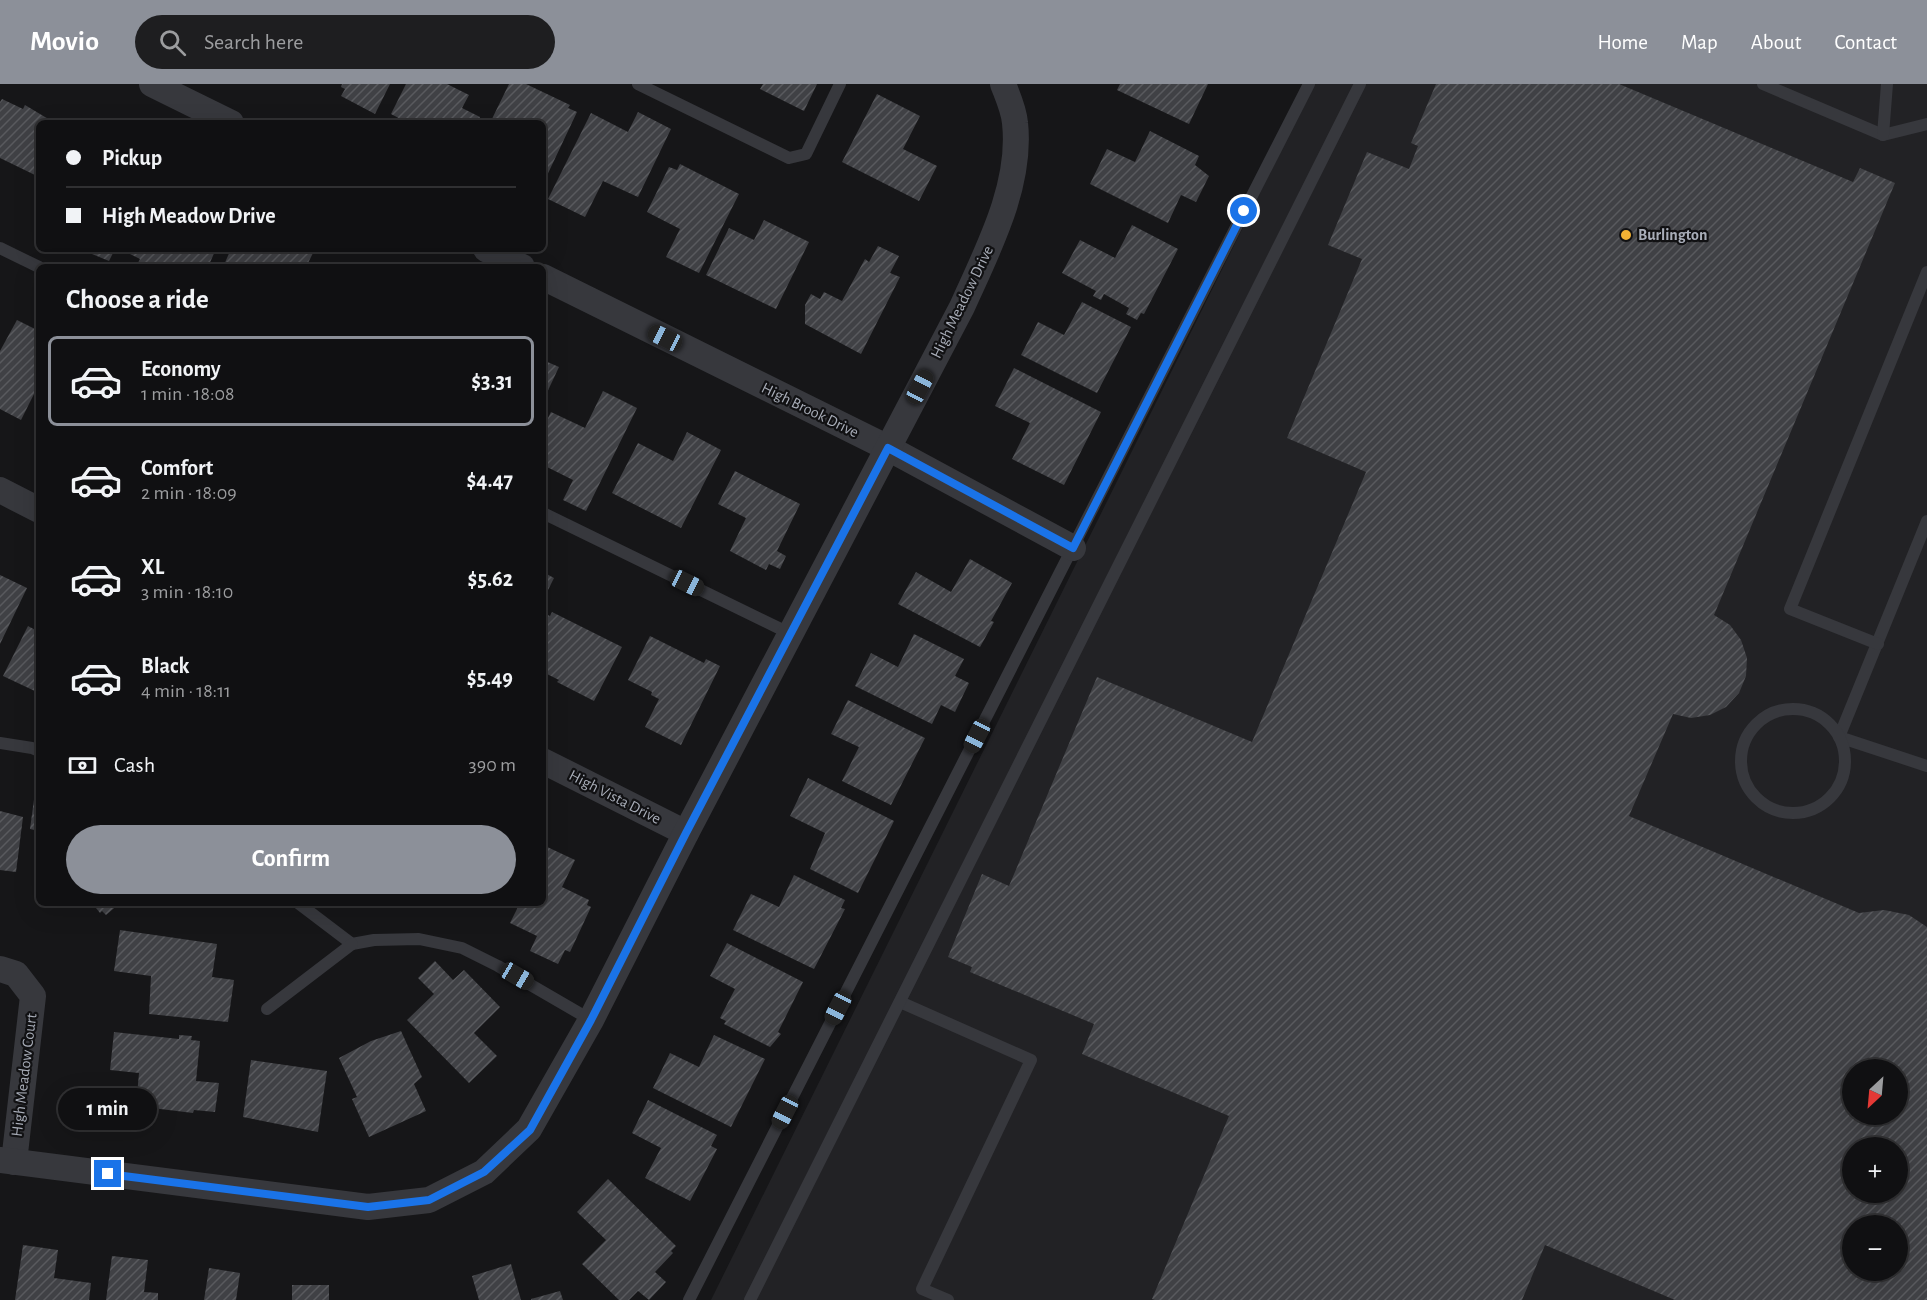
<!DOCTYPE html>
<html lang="en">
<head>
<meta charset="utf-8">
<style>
  :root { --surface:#101012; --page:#1e1e20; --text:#f1f3f6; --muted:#9c9d9f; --line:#303032; --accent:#8c9099 }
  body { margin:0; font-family:"Alegreya Sans",sans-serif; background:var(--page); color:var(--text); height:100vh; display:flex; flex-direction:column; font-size:22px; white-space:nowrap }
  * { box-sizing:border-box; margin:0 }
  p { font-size:20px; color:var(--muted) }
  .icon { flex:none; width:33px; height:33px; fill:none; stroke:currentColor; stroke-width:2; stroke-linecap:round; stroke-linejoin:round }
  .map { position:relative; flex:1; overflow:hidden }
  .drawer { position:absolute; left:36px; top:180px; width:510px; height:642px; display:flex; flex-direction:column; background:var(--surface); border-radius:9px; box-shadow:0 6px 24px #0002,0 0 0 2px var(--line) }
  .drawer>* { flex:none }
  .guide { position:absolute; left:36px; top:36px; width:510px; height:132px; border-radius:9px; box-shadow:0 6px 24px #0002,0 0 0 2px var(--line); display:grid; align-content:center; height:132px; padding:0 30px; background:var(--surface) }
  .needle { width:39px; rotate:206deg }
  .buttons { position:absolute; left:1842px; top:975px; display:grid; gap:12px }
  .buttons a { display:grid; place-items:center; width:66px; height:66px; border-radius:50%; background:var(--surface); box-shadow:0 6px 24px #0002,0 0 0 2px var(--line); font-size:30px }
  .end { position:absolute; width:27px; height:27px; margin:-14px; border:8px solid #1a73e8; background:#fff; box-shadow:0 0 0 3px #fff }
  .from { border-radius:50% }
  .bubble { position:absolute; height:42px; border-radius:21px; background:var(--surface); box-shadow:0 6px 24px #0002,0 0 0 2px var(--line); font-size:20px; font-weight:700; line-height:42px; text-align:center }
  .car { position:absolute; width:18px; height:36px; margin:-18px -9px; border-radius:8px; box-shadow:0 0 4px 2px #0007; background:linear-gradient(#222 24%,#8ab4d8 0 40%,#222 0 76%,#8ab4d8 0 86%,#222 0) }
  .guide b { display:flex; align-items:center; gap:21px; height:57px; font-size:22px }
  .guide b+b { border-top:2px solid var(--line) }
  .guide i { width:15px; height:15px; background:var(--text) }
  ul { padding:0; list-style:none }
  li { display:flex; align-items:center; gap:18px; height:90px; margin:0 12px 9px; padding:0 18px; border:3px solid transparent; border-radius:9px }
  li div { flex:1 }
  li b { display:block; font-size:22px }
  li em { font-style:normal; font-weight:700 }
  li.active { border-color:var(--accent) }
  li>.icon { width:54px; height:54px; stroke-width:1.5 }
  h2 { padding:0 30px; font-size:27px; line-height:72px }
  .pay { display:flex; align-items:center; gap:15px; height:66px; padding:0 30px; font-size:22px }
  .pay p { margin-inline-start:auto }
  .button { display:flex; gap:12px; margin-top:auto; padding:12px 30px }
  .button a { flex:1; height:69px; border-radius:36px; background:var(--accent); color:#fff; font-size:24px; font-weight:700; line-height:69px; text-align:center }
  header { display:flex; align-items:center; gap:36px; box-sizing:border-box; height:84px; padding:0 30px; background:var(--accent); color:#fff }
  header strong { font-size:28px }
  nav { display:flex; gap:33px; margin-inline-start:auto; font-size:21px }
  .search { width:420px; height:54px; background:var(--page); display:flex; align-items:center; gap:15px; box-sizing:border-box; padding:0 21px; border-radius:33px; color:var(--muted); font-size:22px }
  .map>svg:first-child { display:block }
</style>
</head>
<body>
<header>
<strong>Movio</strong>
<div class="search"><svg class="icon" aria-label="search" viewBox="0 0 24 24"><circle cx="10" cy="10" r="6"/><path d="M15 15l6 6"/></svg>Search here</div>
<nav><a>Home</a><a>Map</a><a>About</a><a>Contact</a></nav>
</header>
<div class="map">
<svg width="1927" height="1216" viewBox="0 0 1927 1216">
  <defs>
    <pattern id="building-hatch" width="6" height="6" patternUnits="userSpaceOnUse" patternTransform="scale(1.5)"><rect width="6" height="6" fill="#404145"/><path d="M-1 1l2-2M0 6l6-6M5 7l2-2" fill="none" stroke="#595a5e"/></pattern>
  </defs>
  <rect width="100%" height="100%" fill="#161618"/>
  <path fill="#222225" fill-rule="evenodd" d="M1314,0H1927V1216H711ZM1852,986H1898V1030H1852ZM1852,1064H1898V1108H1852ZM1852,1142H1898V1186H1852Z"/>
  <g fill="url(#building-hatch)" fill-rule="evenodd">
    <path d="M342,0H390L375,30L341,12L345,5L341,3Z"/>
    <path d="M406,0H447L469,11L462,24L480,33L477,39H408L391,30Z"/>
    <path d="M509,0H526L570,21L568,24L577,28L543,100V39H490Z"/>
    <path d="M763,0H817L804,27L760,5Z"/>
    <path d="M1120,0H1208L1189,40L1117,6Z"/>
    <path d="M1436,0H1619L1853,98L1860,84L1895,99L1714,531L1730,541L1741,556L1747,574L1746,592L1739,609L1726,623L1710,631L1691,634L1673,630L1629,732L1859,829L1884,826L1909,831L1927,843V1216H1675L1545,1161L1522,1216H1155L1152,1215L1229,1032L1082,970L1094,940L970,888L972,883L948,873L982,790L1009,802L1097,593L1252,658L1366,388L1287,354L1362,175L1328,161L1367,68L1409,85L1418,62L1411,59ZM1852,986H1898V1030H1852ZM1852,1064H1898V1108H1852ZM1852,1142H1898V1186H1852Z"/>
    <path d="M877,10L920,32L903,65L937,82L919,117L842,78Z"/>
    <path d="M2,15L23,25L25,21L55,39H39V93L0,74V18Z"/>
    <path d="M638,28L671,45L638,113L603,97L585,133L548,115L591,29L628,48Z"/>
    <path d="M1150,47L1199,72L1195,81L1209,92L1196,118L1181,111L1168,139L1090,100L1107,65L1135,78Z"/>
    <path d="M680,80L739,110L699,189L666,173L680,145L647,128L669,83L677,86Z"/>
    <path d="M764,136L809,158L776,225L706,191L729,144L754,156Z"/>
    <path d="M1132,141L1178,165L1144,230L1141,229L1137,236L1126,230L1129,224L1104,210L1101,216L1093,212L1096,207L1062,189L1080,156L1115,174Z"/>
    <path d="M878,162L899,172L890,189L900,193L861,270L805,240V221L811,210L820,215L824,208L842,217L865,175L869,178Z"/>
    <path d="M94,165H115L109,177L92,170Z"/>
    <path d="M127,165H216L208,183H136L140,175L126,168Z"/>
    <path d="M231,165H315L306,183H223Z"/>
    <path d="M1082,218L1131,243L1097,309L1021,271L1038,238L1064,251Z"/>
    <path d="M17,236L39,247V300L21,336L0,325V267Z"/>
    <path d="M543,276L559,283L543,317Z"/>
    <path d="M1014,284L1101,328L1064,401L1012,375L1030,339L995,322Z"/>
    <path d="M603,307L637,324L586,427L563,416L573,396L543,381V344L551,328L585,344Z"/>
    <path d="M687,348L721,366L681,444L612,409L638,359L673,377Z"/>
    <path d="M735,387L800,420L777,467L786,472L780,485L769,480L766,486L730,467L746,434L718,420Z"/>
    <path d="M970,475L1012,499L991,537L994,538L980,563L898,520L916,488L951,508Z"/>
    <path d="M543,488L554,494L543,516Z"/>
    <path d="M0,491L27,504L0,560Z"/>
    <path d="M552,528L622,563L594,617L557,598L559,596L543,588V529L550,532Z"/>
    <path d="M28,542L39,548V609L3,592Z"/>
    <path d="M914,550L964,575L955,592L969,599L955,628L941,621L932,640L855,602L871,569L898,583Z"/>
    <path d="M650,552L704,579L706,575L720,582L681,661L645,643L659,615L651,611L652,608L628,596Z"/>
    <path d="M848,616L925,654L891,721L842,697L859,663L831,650Z"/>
    <path d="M808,694L894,737L858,809L810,785L825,749L790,732Z"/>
    <path d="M36,701H39V747L30,745Z"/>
    <path d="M0,727L23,733L16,788L0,786Z"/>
    <path d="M543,761L575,776L562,803L589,816L587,821L591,823L570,868L565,866L558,880L530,867L537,852L510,839L520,819H543Z"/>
    <path d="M794,791L845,816L841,824L845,825L814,885L733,846L751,810L779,823Z"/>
    <path d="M92,819H120L106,831L102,827L100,829Z"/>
    <path d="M120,846L217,860L212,893L234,896L228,938L149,930L151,892L114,887Z"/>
    <path d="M727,859L803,898L778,948L781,950L770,963L724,940L726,937L720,934L735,905L710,892Z"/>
    <path d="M435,877L453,896L464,886L500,923L474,949L497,972L469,999L407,936L434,910L418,894Z"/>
    <path d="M401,947L422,993L414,1000L426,1027L369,1053L352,1015L357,1013L339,974L371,957Z"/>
    <path d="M114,948L179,955V951L192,952L191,956L200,957L196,997L219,999L215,1028L194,1026L193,1029L136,1022L139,989L110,986Z"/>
    <path d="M714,951L765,975L731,1043L653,1004L670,969L699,983Z"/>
    <path d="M251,976L327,987L318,1048L243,1033Z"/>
    <path d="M648,1016L717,1051L711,1062L717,1065L690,1117L645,1094L661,1064L632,1049Z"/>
    <path d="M608,1095L676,1162L671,1167L673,1169L655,1188L666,1198L649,1216L638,1207L629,1216H619L582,1180L606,1156L577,1128Z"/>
    <path d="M23,1161L58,1166L54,1194L91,1199L89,1216H15Z"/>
    <path d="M112,1172L148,1176L144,1208L158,1209V1216H106Z"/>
    <path d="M511,1180L521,1216H479L472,1192Z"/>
    <path d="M209,1184L240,1189L236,1216H204Z"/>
    <rect x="292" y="1201" width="37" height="15"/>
    <path d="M560,1207L563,1216H531V1215Z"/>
  </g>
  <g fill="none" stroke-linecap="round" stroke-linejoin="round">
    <g stroke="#37383d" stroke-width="12">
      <path d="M638,0L789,74L806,70L840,0"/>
      <path d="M1763,0L1883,51L1927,40"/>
      <path d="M1883,51L1887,0"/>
      <path d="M0,164L39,183"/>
      <path d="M543,429L791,550"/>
      <path d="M1927,437L1839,653L1927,682"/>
      <path d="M1878,560L1790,525L1927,188"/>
      <circle cx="1793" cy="677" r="52"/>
      <path d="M0,659L32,664L39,667"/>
      <path d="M298,819L352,860L374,856L419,855L462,864L498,882L591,936"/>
      <path d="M900,918L1031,976L922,1205L948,1216"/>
      <path d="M267,925L352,860"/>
      <path d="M689,1216L1309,0"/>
      <path d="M750,1216L1360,0"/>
    </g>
    <g stroke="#37383d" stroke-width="26">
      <path d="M152,0L231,39"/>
      <path d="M486,165L522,183"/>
      <path d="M543,193L888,364L1073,464"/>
      <path d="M0,406L39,426"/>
      <path d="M543,677L686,749"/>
      <path d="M0,885L16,890L33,912L14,1078"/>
      <path d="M0,1076L368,1123L429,1116L484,1088L529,1045L591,936L686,749L962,223C987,167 1022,102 1015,39C1014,26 1008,13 1003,0"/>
    </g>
  </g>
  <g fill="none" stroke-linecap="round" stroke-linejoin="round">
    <path stroke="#1a73e8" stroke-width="8" d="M108,1090L368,1123L429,1116L484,1088L530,1046L591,936L686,749L888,364L1073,464L1244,127"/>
  </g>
  <circle fill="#f2b134" stroke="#111113" stroke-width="2" cx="1626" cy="151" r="6"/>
  <g text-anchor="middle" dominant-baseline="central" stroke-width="4.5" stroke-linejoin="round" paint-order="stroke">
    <g font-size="16" font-weight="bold" fill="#a8adb8" stroke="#111113" text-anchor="start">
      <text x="1638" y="151">Burlington</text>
    </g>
    <g font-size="16" fill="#a8adb8" stroke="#111113">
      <text transform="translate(962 218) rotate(-64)">High Meadow Drive</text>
      <text transform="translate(810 326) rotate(26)">High Brook Drive</text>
      <text transform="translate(615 713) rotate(27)">High Vista Drive</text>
      <text transform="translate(24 991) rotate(-83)">High Meadow Court</text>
    </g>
  </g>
</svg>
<div class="buttons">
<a><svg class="needle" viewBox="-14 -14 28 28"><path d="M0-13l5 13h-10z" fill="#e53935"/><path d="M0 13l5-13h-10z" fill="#9c9d9f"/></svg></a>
<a>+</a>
<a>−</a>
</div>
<i class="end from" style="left:1244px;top:127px"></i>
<i class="end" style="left:108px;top:1090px"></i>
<div class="bubble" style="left:58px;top:1004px;width:99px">1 min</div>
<i class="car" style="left:665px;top:254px;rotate:296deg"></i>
<i class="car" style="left:920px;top:303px;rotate:28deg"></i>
<i class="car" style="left:687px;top:499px;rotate:116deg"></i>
<i class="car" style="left:977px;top:652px;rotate:207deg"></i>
<i class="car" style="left:517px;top:892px;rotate:120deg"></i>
<i class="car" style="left:838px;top:924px;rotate:207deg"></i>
<i class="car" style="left:785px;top:1028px;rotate:207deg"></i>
<div class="guide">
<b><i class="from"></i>Pickup</b>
<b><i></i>High Meadow Drive</b>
</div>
<section class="drawer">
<h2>Choose a ride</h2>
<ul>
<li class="active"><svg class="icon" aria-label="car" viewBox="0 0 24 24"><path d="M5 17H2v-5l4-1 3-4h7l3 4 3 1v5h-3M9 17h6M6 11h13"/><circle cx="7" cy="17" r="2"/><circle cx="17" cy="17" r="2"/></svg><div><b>Economy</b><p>1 min · 18:08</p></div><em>$3.31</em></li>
<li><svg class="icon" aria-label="car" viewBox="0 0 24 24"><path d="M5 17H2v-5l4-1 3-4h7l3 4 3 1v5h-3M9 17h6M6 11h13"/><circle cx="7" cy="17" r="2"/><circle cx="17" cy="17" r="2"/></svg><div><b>Comfort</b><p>2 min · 18:09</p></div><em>$4.47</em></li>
<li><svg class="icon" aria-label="car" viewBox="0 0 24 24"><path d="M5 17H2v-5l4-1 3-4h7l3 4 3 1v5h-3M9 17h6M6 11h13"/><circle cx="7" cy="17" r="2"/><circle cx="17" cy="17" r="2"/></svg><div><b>XL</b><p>3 min · 18:10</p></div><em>$5.62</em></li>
<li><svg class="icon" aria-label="car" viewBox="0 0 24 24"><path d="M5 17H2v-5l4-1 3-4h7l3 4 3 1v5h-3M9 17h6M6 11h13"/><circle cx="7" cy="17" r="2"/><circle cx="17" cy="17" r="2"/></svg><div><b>Black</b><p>4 min · 18:11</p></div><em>$5.49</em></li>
</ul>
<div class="pay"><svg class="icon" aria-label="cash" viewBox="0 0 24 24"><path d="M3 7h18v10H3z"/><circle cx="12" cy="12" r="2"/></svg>Cash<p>390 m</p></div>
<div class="button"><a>Confirm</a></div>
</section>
</div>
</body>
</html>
